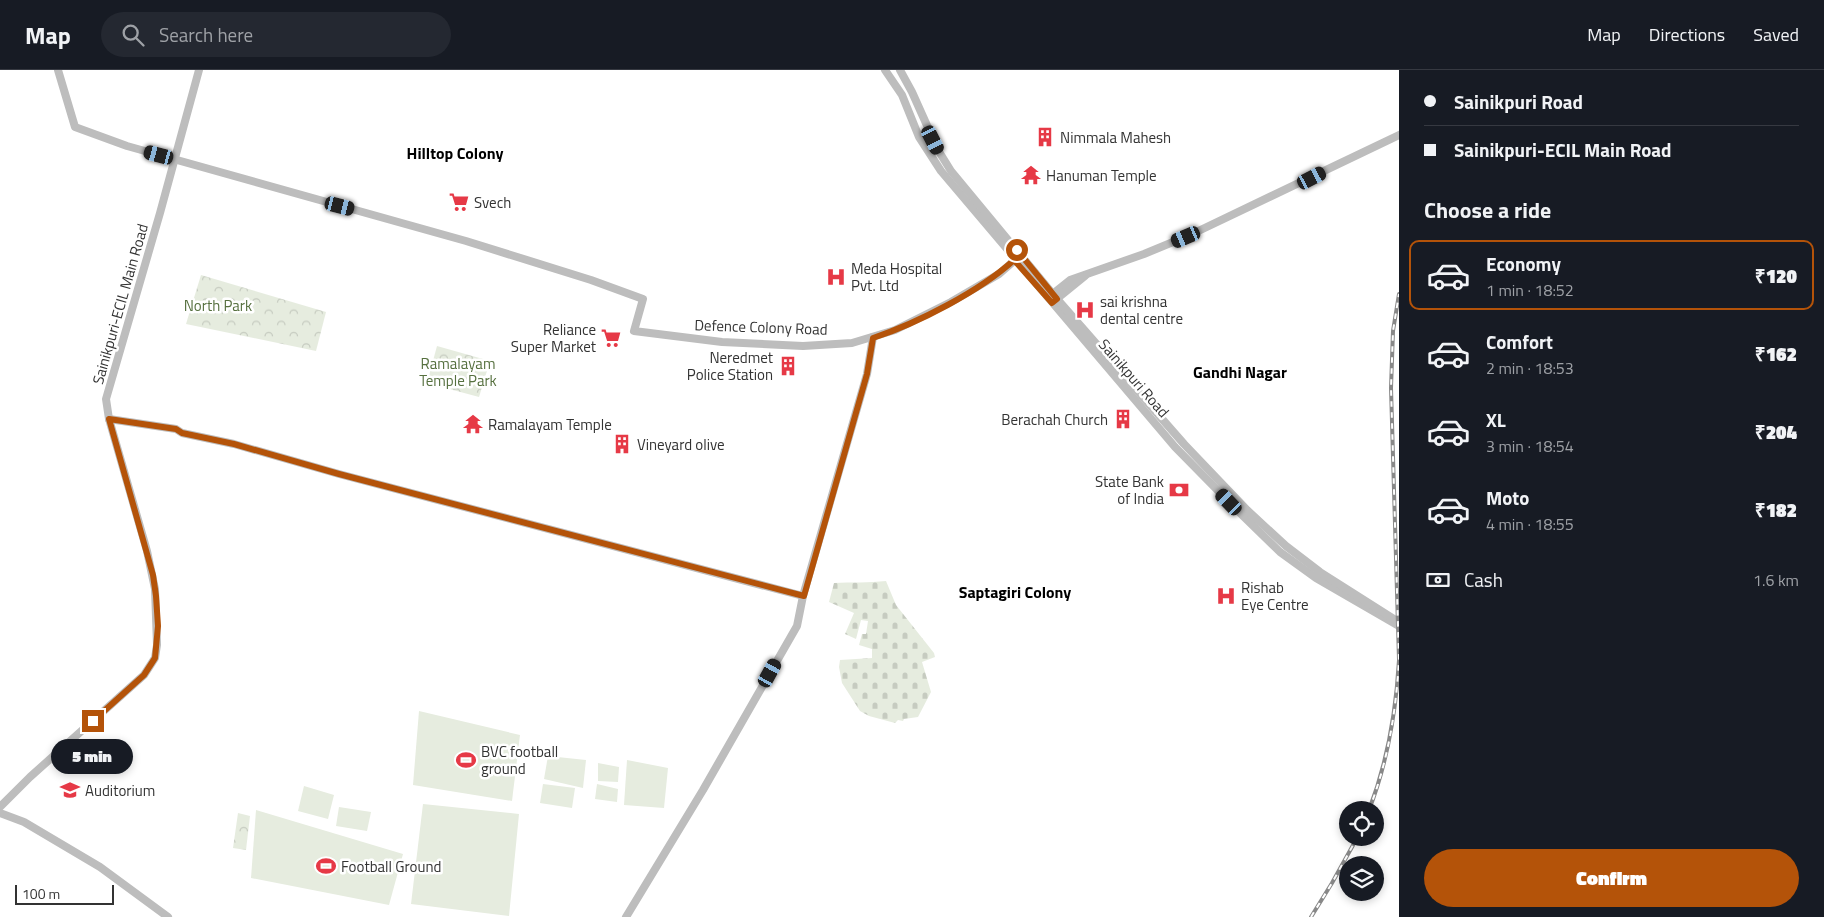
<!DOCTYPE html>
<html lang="en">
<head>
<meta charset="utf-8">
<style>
  :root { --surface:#171b24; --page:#242831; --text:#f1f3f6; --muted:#9ea1a6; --line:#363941; --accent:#b45309 }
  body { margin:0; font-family:"Titillium Web",sans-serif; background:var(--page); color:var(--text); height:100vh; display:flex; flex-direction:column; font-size:19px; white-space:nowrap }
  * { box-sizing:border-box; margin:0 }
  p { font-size:16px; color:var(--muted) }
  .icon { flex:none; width:28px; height:28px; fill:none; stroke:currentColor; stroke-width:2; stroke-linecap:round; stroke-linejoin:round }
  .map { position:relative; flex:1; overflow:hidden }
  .panel { display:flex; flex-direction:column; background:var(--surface); width:425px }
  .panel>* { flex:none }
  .top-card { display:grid; align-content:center; height:110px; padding:0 25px; background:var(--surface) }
  .controls { position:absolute; left:1339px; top:731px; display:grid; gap:10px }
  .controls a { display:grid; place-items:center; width:45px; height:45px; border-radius:50%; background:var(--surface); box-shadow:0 2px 8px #0003; font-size:25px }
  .scale { position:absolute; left:15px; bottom:12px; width:99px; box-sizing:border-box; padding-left:5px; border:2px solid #333; border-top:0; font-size:14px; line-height:18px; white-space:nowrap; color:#333; -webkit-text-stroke:4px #fff; paint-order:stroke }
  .end { position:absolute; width:22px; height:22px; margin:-11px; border:6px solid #b45309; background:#fff; box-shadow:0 0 0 2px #fff }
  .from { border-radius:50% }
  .bubble { position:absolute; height:35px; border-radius:18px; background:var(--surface); box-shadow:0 2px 8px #0003; font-size:16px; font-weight:800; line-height:35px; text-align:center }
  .car { position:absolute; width:15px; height:30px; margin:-15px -8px; border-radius:6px; box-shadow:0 0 4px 1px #0007; background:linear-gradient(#222 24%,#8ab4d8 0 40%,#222 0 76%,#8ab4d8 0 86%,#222 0) }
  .top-card b { display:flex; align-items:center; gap:18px; height:48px; font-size:19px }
  .top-card b+b { border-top:1px solid var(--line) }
  .top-card i { width:12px; height:12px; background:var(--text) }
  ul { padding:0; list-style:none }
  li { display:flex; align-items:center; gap:15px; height:70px; margin:0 10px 8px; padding:0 15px; border:2px solid transparent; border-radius:10px }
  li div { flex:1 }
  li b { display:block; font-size:19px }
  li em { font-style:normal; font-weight:800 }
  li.active { border-color:var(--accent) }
  li>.icon { width:45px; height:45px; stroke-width:1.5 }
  h2 { padding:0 25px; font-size:22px; line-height:60px }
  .pay { display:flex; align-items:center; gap:12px; height:55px; padding:0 25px; font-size:19px }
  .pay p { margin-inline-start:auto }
  .action { display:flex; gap:10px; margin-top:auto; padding:10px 25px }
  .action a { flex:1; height:58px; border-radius:30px; background:var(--accent); color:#fff; font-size:20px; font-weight:800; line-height:58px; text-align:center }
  header { display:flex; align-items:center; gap:30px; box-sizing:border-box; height:70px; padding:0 25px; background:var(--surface); border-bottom:1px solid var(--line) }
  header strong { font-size:24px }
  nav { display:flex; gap:28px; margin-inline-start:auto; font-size:18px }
  .search { width:350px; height:45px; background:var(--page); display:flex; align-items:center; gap:12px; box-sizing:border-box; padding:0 18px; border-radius:28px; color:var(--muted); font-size:19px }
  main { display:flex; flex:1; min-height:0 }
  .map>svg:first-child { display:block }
</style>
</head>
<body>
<header>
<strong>Map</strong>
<div class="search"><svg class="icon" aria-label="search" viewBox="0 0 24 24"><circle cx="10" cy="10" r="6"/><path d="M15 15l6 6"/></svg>Search here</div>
<nav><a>Map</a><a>Directions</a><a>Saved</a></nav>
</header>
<main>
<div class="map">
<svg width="1399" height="847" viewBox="0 0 1399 847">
  <defs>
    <pattern id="forest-crowns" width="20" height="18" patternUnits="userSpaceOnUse" patternTransform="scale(1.25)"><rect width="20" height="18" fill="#e6ecdf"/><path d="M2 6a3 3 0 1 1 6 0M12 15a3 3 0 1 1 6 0" fill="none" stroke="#c6cbc0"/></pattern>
    <pattern id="cemetery-stones" width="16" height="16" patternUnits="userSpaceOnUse" patternTransform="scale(1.25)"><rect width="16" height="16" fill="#e6ecdf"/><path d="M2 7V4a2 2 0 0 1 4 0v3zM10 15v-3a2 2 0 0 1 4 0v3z" fill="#c6cbc0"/></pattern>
  </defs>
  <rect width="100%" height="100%" fill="#fff"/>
  <g fill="url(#forest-crowns)">
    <path d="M201,205L326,242L316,281L186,254Z"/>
    <path d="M437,276L490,291L479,327L427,313Z"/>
    <path d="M238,743L250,746L246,780L233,778Z"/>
  </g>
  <path fill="url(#cemetery-stones)" d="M886,511L896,535L934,583L935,587L922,592L931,622L918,647L904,649L903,651L898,650L895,653L869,646L860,641L842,613L839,597L840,590L872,588V579L859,575L862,564H866L868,551L861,550L856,569L845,564L854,543L829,532L834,513C851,512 869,513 886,511Z"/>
  <g fill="#e6ecdf">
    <path d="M419,641L520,665L512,731L413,715Z"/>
    <path d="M548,686L586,690L583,718L544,709Z"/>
    <path d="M627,690L668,698L664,738L624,735Z"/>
    <path d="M598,693L619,697L618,712L598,711Z"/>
    <path d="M543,714L575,718L572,738L540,733Z"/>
    <path d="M597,714L618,719L617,732L595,729Z"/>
    <path d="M304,716L334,725L328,749L298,741Z"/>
    <path d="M423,734L519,744L509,846L411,834Z"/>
    <path d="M339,737L371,742L367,761L336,756Z"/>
    <path d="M256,740L403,784L389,835L251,808Z"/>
  </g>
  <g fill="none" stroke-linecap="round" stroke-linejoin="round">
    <g stroke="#bdbdbd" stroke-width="8">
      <path d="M58,0L75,57L127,76L466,171L591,210L643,229L634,261L722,272L803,276L852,273L895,260L951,232L999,204L1015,190"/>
      <path d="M885,0L902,25L919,67L941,101L1175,377L1242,445L1280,482L1316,508L1399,556"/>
      <path d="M900,0L912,22L938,80L951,101L1057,229L1184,374L1247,440L1286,476L1320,502L1397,551"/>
      <path d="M1050,226L1070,210L1144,184L1190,165L1399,65"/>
      <path d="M1053,232L1085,206"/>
      <path d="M109,349L176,359L182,363L234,374L339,404L803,526"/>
      <path d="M0,737L30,707L144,605L155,588L157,575L155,519L147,481L109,349L106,329L160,143L199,0"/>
      <path d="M0,743L24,752L100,797L168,847"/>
      <path d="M626,847L703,720L797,556L803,526L867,304L873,267"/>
    </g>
    <defs>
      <g id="rail">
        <path d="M1369,740C1388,691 1396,642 1399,590L1391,318L1393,261L1399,224"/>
        <path d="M1311,847L1332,813L1357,768"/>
      </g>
    </defs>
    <use href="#rail" stroke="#888" stroke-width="4"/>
    <use href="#rail" stroke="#fff" stroke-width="2" stroke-dasharray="5.5" stroke-linecap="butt"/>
  </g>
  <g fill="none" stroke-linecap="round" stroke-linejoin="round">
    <path stroke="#b45309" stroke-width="6" d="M93,651L144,605L155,588L158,556L156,526L153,505L109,349L176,359L182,363L234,374L339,404L804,526L867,304L873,268C918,253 980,221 1014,190L1052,233L1057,229L1017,180"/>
  </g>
  <defs>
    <symbol id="building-bare" viewBox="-9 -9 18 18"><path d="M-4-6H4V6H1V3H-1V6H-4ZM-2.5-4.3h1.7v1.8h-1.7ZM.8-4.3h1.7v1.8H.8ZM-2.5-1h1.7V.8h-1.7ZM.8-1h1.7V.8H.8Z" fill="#e63946" stroke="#fff" stroke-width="2.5" paint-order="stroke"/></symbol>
    <symbol id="temple-bare" viewBox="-9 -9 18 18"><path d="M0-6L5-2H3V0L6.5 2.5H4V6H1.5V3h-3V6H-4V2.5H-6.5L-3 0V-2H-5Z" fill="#e63946" stroke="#fff" stroke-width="2.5" paint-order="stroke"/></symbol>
    <symbol id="supermarket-bare" viewBox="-9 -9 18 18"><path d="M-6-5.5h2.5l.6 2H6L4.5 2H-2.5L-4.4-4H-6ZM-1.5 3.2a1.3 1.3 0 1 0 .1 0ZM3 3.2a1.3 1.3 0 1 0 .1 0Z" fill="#e63946" stroke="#fff" stroke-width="2.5" paint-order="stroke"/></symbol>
    <symbol id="hospital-bare" viewBox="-9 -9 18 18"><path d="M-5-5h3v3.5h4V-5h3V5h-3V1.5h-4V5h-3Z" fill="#e63946" stroke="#fff" stroke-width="2.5" paint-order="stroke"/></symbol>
    <symbol id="bank-bare" viewBox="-9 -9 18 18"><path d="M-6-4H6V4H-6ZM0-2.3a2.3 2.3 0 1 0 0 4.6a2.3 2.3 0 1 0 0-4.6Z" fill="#e63946" stroke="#fff" stroke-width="2.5" paint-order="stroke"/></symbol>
    <symbol id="stadium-bare" viewBox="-9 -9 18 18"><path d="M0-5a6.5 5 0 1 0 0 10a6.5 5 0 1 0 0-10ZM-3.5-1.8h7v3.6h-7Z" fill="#e63946" stroke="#fff" stroke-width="2.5" paint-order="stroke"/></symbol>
    <symbol id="school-bare" viewBox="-9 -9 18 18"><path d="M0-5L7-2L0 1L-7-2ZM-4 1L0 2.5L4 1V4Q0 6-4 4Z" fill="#e63946" stroke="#fff" stroke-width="2.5" paint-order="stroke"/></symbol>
  </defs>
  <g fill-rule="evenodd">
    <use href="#building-bare" x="1031" y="53" width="28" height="28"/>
    <use href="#temple-bare" x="1017" y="91" width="28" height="28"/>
    <use href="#supermarket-bare" x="445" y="118" width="28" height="28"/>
    <use href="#hospital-bare" x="822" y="193" width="28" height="28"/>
    <use href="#hospital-bare" x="1071" y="226" width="28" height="28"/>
    <use href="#supermarket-bare" x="597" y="254" width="28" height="28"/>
    <use href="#building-bare" x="774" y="282" width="28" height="28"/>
    <use href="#building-bare" x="1109" y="335" width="28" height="28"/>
    <use href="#temple-bare" x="459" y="340" width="28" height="28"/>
    <use href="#building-bare" x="608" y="360" width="28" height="28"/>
    <use href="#bank-bare" x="1165" y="406" width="28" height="28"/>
    <use href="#hospital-bare" x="1212" y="512" width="28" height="28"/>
    <use href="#stadium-bare" x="452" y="676" width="28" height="28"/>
    <use href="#school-bare" x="56" y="706" width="28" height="28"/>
    <use href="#stadium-bare" x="312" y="782" width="28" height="28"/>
  </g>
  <g text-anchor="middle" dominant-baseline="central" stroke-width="5" stroke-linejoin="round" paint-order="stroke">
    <g font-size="15" fill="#333" stroke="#fff" text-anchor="start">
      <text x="1060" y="67">Nimmala Mahesh</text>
      <text x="1046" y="105">Hanuman Temple</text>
      <text x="474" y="132">Svech</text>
      <text x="851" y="198">Meda Hospital<tspan x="851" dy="17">Pvt. Ltd</tspan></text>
      <text x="1100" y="231">sai krishna<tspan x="1100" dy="17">dental centre</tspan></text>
      <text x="596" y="259" text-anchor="end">Reliance<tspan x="596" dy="17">Super Market</tspan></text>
      <text x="773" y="287" text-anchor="end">Neredmet<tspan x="773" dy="17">Police Station</tspan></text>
      <text x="1108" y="349" text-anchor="end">Berachah Church</text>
      <text x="488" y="354">Ramalayam Temple</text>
      <text x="637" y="374">Vineyard olive</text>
      <text x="1164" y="411" text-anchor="end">State Bank<tspan x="1164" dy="17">of India</tspan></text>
      <text x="1241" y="517">Rishab<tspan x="1241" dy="17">Eye Centre</tspan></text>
      <text x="481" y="681">BVC football<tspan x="481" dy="17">ground</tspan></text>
      <text x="85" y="720">Auditorium</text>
      <text x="341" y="796">Football Ground</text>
    </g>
    <g font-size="15" fill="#333" stroke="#fff">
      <text transform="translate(120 234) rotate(-74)">Sainikpuri-ECIL Main Road</text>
      <text transform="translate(761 257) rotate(2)">Defence Colony Road</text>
      <text transform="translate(1134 308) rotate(49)">Sainikpuri Road</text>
    </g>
    <g font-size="15" fill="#56703f" stroke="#fff">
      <text x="218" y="235">North Park</text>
      <text x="458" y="293">Ramalayam<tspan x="458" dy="17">Temple Park</tspan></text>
    </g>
    <g font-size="16" font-weight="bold" fill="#000" stroke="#fff">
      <text x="455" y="83">Hilltop Colony</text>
      <text x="1240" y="302">Gandhi Nagar</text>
      <text x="1015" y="522">Saptagiri Colony</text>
    </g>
  </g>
</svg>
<div class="controls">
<a><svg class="icon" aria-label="locate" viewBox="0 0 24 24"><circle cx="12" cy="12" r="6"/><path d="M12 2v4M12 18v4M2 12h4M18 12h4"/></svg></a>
<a><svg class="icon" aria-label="layers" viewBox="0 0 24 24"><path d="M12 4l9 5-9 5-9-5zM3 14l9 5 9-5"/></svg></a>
</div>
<div class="scale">100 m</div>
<i class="end from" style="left:1017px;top:180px"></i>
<i class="end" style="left:93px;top:651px"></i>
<div class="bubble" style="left:51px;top:669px;width:82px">5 min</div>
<i class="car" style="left:933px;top:70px;rotate:153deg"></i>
<i class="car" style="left:159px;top:85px;rotate:285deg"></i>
<i class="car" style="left:1312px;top:108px;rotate:63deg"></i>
<i class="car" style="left:340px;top:136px;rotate:104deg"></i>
<i class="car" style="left:1186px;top:167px;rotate:247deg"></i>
<i class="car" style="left:1229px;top:432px;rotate:316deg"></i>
<i class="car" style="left:770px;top:603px;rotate:29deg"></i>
</div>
<section class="panel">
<div class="top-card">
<b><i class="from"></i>Sainikpuri Road</b>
<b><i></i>Sainikpuri-ECIL Main Road</b>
</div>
<h2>Choose a ride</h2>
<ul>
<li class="active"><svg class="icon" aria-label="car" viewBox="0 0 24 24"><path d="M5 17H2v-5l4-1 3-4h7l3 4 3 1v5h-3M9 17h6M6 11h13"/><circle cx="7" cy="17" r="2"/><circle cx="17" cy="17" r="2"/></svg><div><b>Economy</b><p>1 min · 18:52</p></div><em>₹120</em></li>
<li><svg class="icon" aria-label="car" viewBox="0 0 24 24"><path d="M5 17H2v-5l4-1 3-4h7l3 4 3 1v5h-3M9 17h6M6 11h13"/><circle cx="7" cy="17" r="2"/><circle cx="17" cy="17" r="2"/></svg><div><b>Comfort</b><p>2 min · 18:53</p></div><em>₹162</em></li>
<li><svg class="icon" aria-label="car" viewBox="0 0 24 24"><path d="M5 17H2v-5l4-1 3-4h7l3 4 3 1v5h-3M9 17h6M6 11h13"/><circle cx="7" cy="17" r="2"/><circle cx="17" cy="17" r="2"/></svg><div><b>XL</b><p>3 min · 18:54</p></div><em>₹204</em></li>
<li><svg class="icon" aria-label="car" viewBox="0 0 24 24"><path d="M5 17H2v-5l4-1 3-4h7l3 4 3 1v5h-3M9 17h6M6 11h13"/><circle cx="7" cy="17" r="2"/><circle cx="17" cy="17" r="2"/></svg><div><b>Moto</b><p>4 min · 18:55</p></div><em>₹182</em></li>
</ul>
<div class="pay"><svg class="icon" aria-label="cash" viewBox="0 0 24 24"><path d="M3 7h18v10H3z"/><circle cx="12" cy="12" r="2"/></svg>Cash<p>1.6 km</p></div>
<div class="action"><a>Confirm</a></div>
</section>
</main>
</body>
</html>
